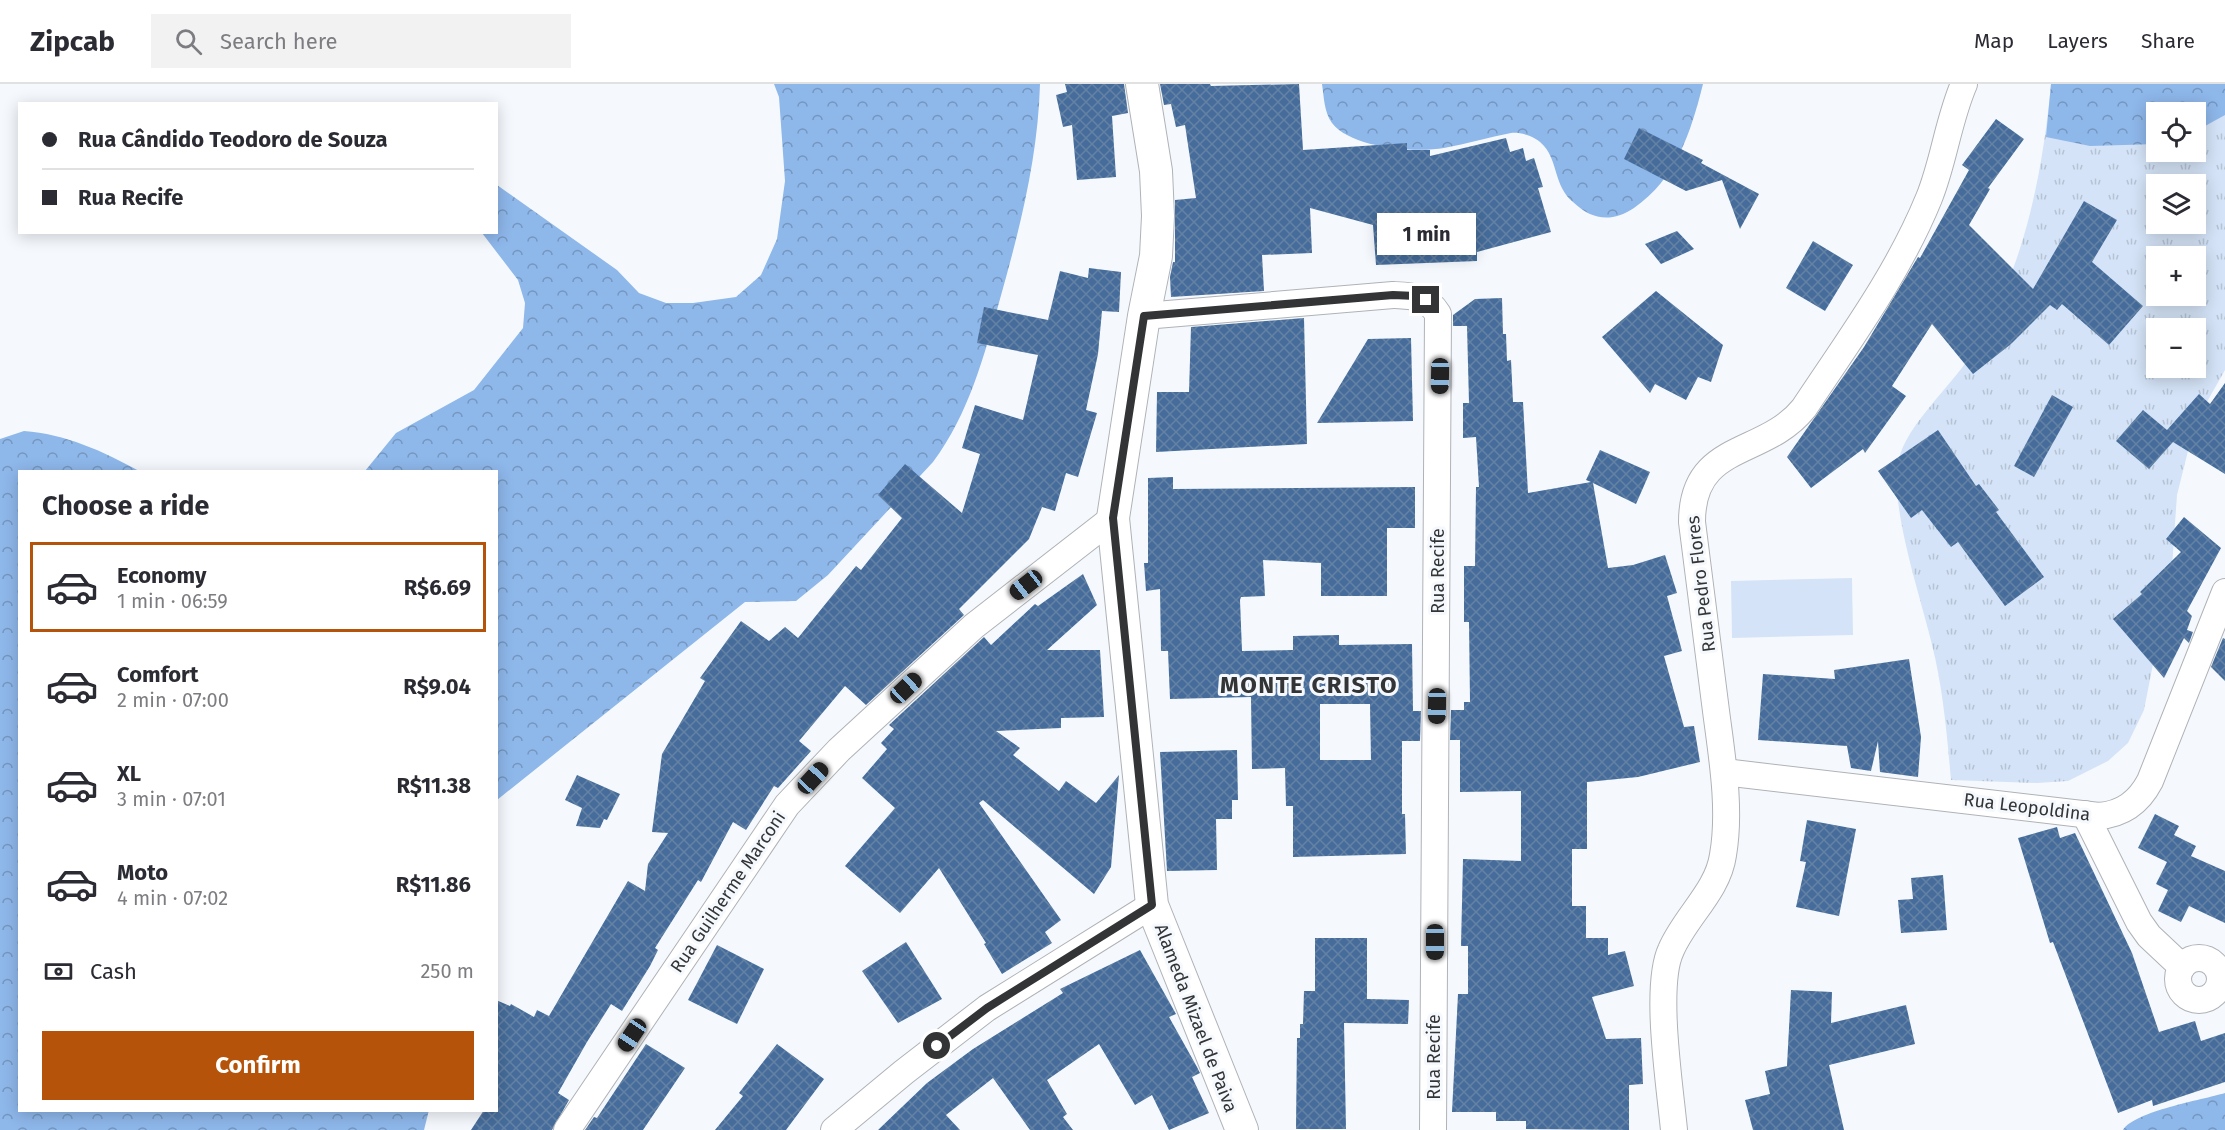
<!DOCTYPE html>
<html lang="en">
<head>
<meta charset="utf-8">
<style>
  :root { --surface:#fff; --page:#f2f2f3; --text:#2b2b33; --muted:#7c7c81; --line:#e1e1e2; --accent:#b45309 }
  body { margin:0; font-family:"Fira Sans",sans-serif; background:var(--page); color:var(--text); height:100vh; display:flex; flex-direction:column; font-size:22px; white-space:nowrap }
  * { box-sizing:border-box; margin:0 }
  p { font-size:20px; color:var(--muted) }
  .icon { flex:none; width:33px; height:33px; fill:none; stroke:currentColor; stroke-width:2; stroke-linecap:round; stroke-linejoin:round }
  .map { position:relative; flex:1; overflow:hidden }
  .panel { position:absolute; left:18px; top:386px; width:480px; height:642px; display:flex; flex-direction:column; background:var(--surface); border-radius:0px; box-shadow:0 3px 15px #0003 }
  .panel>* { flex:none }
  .guide { position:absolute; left:18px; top:18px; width:480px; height:132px; border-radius:0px; box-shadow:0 3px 15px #0003; display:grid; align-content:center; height:132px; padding:0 24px; background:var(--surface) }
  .fabs { position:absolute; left:2146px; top:18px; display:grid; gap:12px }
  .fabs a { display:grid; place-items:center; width:60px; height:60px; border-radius:0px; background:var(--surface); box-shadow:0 3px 15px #0003; font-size:30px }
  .end { position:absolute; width:27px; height:27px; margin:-14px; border:8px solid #333436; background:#fff; box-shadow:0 0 0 3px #fff }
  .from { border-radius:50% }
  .bubble { position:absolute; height:42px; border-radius:0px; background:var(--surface); box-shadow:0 3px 15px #0003; font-size:20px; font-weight:700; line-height:42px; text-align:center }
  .car { position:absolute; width:18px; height:36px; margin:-18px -9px; border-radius:8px; box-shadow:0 0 4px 2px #0007; background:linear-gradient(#222 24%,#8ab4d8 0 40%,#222 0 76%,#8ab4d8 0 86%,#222 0) }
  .guide b { display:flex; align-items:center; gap:21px; height:57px; font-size:22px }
  .guide b+b { border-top:2px solid var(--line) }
  .guide i { width:15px; height:15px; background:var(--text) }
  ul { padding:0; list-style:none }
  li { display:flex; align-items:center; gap:18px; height:90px; margin:0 12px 9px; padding:0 12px; border:3px solid transparent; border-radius:0px }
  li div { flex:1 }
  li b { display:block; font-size:22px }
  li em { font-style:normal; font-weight:700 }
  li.selected { border-color:var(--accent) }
  li>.icon { width:54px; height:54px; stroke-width:1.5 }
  h2 { padding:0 24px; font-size:27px; line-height:72px }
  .pay { display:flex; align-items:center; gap:15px; height:66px; padding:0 24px; font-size:22px }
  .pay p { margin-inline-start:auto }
  .button { display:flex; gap:12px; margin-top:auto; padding:12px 24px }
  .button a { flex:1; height:69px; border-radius:0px; background:var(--accent); color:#fff; font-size:24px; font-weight:700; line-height:69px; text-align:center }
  header { display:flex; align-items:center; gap:36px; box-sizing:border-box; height:84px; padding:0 30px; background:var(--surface); border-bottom:2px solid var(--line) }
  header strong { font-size:28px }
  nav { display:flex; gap:33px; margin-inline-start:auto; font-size:21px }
  .search { width:420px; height:54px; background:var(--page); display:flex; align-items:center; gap:15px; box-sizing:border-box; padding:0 21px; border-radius:0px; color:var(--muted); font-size:22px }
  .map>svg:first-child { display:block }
</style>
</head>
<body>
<header>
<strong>Zipcab</strong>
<div class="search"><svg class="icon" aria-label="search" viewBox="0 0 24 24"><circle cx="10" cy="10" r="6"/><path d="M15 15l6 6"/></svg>Search here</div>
<nav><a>Map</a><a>Layers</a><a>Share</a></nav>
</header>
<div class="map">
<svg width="2225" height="1046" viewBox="0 0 2225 1046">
  <defs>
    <pattern id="grass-tufts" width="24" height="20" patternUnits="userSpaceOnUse" patternTransform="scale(1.5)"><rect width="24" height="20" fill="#d4e3f7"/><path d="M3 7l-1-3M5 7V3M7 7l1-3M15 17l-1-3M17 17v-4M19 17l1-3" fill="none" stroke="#b6c3d4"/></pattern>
    <pattern id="forest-crowns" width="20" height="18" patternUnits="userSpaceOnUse" patternTransform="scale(1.5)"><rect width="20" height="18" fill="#8eb7ea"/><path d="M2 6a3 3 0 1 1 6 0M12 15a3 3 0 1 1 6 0" fill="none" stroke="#7596be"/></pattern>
    <pattern id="building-cross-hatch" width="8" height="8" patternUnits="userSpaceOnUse" patternTransform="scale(1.5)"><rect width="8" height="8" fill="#456c9a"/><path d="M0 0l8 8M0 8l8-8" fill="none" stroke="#6482a4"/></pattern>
  </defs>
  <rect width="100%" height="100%" fill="#f5f9fd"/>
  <path fill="url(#grass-tufts)" fill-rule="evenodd" d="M2051,0H2225V286L2195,339L2177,411L2172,483L2144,626L2128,659L2108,677L2068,697L2037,699L1951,696C1947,651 1943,604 1932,561C1921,513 1888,420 1899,375C1906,342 1952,301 1971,271C2023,189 2042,95 2051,0ZM2157,28H2196V68H2157ZM2157,100H2196V140H2157ZM2157,172H2196V212H2157ZM2157,244H2196V284H2157Z"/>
  <g fill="url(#forest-crowns)">
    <path d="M774,0H1040C1038,73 1020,144 1000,215C984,272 969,330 933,378L828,491L796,517L745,518L497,716L496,387H365L396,349L474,306L523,244L525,219L518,196L482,149L496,148L497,101L617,186L639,209L666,219H693L736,213L761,191L777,155L785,97L779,13Z"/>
    <path d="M1322,0H1703C1691,48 1676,95 1634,124C1611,139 1592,136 1573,118C1554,102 1558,78 1544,62C1537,53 1522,48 1511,49C1489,53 1467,60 1444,64C1415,69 1351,64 1332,39C1324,28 1324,13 1322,0Z"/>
    <path d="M2051,0H2225V31L2196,47V28H2157V60L2090,62L2046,53Z"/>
    <path d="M24,347C65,350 103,367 139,387H20V1026H429L424,1046H0V355Z"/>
    <path d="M2225,1009V1046H2123C2135,1027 2202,1016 2225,1009Z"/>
  </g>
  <path fill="#d4e3f7" d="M1852,494L1853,551L1732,554L1731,497Z"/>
  <g fill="url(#building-cross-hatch)" fill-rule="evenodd">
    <path d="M1065,0H1124L1128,29L1112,32L1116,93L1077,96L1072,41L1063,43L1056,11L1067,8Z"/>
    <path d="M1160,0H1210L1211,2L1299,0L1303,66L1407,59V66H1430V72L1506,54L1510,68L1523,64L1526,77L1534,74L1543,103L1538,104L1551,148L1477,168V177L1376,181L1373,141L1310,124L1312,169L1262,171L1264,207L1171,213L1170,193L1173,178H1175V116L1196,114L1185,41L1176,43L1171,20L1164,21Z"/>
    <path d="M1996,35L2024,55L1988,104L1990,105L1969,141L2033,205L2084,117L2117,136L2092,178L2143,222L2109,261L2062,220L2057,226L2050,221L2011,260L1973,290L1932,240L1892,302L1906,312L1865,369L1863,365L1811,404L1787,373L1864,263L1918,173L1920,174L1969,86L1962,81Z"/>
    <path d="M1639,44L1703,76L1701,79L1759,110L1740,145L1722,96L1686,107L1624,75Z"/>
    <path d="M1677,147L1694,165L1661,180L1645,160Z"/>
    <path d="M1813,157L1853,181L1825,227L1786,204Z"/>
    <path d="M1089,184L1121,188L1119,228L1102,227L1098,270L1086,326L1097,329L1078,393L1066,389L1055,427L1042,423L1029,455L959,525L964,531L866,621L845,602L799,657L811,667L778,704L774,702L746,746L733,738L701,798L698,796L655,864L658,866L650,882L622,927L611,920L587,958L558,1009L569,1016L552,1046H471L484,1026H496V916L510,922L511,920L534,933L537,926L549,932L628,797L645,807L648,780L668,749L652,748L662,670L705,597L700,594L741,537L769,557L785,543L798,554L856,482L861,486L902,434L878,411L905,380L962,429L980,370L962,364L975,321L1023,336L1038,271L977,259L984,223L1048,236L1060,187L1088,194Z"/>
    <path d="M1656,207L1723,261L1711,298L1698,293L1686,316L1655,300L1650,309L1602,253Z"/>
    <path d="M1502,214L1503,250H1506L1507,277L1511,276L1513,318H1523L1528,409L1591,398L1586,396L1600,366L1650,388L1636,420L1593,399L1608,484L1633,481L1665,471L1677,509L1667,512L1682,567L1664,572L1684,643L1694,642L1700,678L1638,693L1587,698V765H1572V822H1586V854H1608V871L1625,867L1634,902L1592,913L1606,955L1641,954L1643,1000L1629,1001V1046L1526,1045V1037H1496V1028H1452L1458,910H1468V862H1461L1463,775L1521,777V707L1460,708V656H1450L1451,626H1464V618H1470L1469,538H1464V482H1475L1476,403H1479L1476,353L1463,354V319H1469L1467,242H1453V231L1475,215Z"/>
    <path d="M1304,234L1307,360L1156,368L1157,308H1189L1191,243Z"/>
    <path d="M1411,254L1413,337L1317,339L1368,255Z"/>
    <path d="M2225,299V390L2173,358L2149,385L2116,357L2143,326L2167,346L2199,310L2210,320Z"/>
    <path d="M2052,311L2073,323L2034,393L2014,382Z"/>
    <path d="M1938,346L1976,402L1979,400L1999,426L1996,428L2044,493L2005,522L1958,458L1951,463L1922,426L1911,434L1878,387Z"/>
    <path d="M1173,393V405L1415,403V444H1387V512H1321V479L1263,476L1265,512L1241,513L1240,516L1242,567L1293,566V552L1339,551V561L1412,560L1413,627H1421L1420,657H1402V730H1405L1406,770L1293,773V722H1286L1285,684L1252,685L1251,613L1170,615L1168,567H1161L1160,505L1146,507L1144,479H1148V394ZM1320,620H1370L1371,676H1320Z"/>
    <path d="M2184,433L2221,464L2187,527L2192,532L2187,546L2193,548L2189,559L2184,554L2164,594L2113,535L2142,510L2140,508L2181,468L2166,455Z"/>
    <path d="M1083,490L1097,521L1047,566H1100L1104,633L1061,634V644L996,647L1020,664L1013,671L1059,707L1066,697L1096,719L1119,691L1111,783L1094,810L983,716L979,719L1061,836L1045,848L1052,859L1002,890L984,860L986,859L939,784L900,829L845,782L895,724L862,694L887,665L881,659L894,645L889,641L984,553L991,561L1035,520L1038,522Z"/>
    <path d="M2223,554L2225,555V597L2211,583Z"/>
    <path d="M1909,575L1921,653L1918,693L1880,688L1878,657L1871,687L1851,684L1847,662L1758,656L1763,590L1835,595L1834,586Z"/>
    <path d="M1237,666L1238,716H1232V735H1216L1217,786L1167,787L1160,668Z"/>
    <path d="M577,691L620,710L607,736L604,735L600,744L576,742L582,724L565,716Z"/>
    <path d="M2155,730L2179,742L2174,751L2196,762L2191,772L2225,787V839L2189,822L2181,838L2158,827L2168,806L2156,800L2167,778L2138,764Z"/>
    <path d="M1807,736L1856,745L1839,832L1796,823L1806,778L1800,777Z"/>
    <path d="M2057,743L2060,754L2075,749L2132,869L2159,948L2195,937L2201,957L2225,949V998L2153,1022L2152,1016L2118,1029L2053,858L2050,859L2018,754Z"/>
    <path d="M1943,791L1947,846L1901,849L1898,816L1913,815L1911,794Z"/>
    <path d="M1315,854H1367V915L1409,916L1408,940L1344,939L1346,1045H1296L1297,954H1300V940H1303L1304,907H1315Z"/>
    <path d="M906,858L942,915L898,939L862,887Z"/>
    <path d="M717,861L764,885L737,940L688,916Z"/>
    <path d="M1140,866L1176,930L1169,933L1197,983L1200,989L1192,993L1209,1029L1169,1046L1152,1011L1135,1021L1099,960L1047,996L1067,1030L1063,1033L1073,1046H1030L993,994L946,1031L960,1046H878L927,999L973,965L1063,909L1060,905Z"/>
    <path d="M1791,906L1832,908L1831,939L1906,921L1915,960L1829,981L1844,1046H1753L1745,1016L1770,1010L1765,987L1787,982Z"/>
    <path d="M646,960L685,984L643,1046H585L594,1033L597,1034Z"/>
    <path d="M777,960L824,995L786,1046H715L743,1012L739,1009Z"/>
  </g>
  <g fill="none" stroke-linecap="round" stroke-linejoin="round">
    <defs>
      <g id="minor">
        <path d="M1144,232L1393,211C1413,212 1427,212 1438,230L1433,1046"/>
        <path d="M1724,688L2099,732C2123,730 2139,718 2150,697L2225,508"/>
        <path d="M2085,730L2139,838L2149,852L2182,883"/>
        <circle cx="2199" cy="895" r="21"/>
        <path d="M567,1046L787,721L839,666L974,542L1113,434"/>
        <path d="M834,1046L904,988L987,924L1152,821"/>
        <path d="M1674,1046C1670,1003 1654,902 1671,866C1685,833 1718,807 1723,771C1731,725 1722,673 1716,627C1708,564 1700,501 1692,438C1692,357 1764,374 1804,324C1849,256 1898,190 1929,114C1944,77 1948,37 1964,0"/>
      </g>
      <path id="tertiary" d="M1142,0L1156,87L1158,132L1156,172L1144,232L1113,434L1152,821L1242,1046"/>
    </defs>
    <use href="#minor" stroke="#afb2b6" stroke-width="28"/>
    <use href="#tertiary" stroke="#afb2b6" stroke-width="34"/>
    <use href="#minor" stroke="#fff" stroke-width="26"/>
    <use href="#tertiary" stroke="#fff" stroke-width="32"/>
  </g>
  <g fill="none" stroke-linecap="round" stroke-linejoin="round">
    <path stroke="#333436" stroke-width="8" d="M937,962L987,924L1152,821L1113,434L1144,232L1393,211L1416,212L1426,216"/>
  </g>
  <g text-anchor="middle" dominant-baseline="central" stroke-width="6" stroke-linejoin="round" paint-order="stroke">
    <g font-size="18" fill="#333436" stroke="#f5f9fd">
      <text transform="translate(1438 487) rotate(-90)">Rua Recife</text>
      <text transform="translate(1701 500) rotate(-97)">Rua Pedro Flores</text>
      <text transform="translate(2027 723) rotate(7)">Rua Leopoldina</text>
      <text transform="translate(728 808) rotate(-56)">Rua Guilherme Marconi</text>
      <text transform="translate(1196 934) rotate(69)">Alameda Mizael de Paiva</text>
      <text transform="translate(1434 973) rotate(-90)">Rua Recife</text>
    </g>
    <g font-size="24" font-weight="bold" letter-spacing="1.5" fill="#333436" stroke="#f5f9fd">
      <text x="1309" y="601">MONTE CRISTO</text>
    </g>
  </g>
</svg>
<div class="fabs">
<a><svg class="icon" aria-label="locate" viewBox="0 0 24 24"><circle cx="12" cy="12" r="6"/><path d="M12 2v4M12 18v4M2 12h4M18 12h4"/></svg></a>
<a><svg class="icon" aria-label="layers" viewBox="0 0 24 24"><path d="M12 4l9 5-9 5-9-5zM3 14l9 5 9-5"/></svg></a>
<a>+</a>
<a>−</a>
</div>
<i class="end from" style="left:937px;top:962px"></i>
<i class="end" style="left:1426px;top:216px"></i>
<div class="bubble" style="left:1377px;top:129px;width:99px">1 min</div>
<i class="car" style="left:1440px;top:292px;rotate:181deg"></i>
<i class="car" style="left:1026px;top:501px;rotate:232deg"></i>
<i class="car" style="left:906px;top:604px;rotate:47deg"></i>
<i class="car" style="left:1437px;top:622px;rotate:181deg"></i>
<i class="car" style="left:813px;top:694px;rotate:43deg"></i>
<i class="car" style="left:1435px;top:858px;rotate:180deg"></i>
<i class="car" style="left:632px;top:951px;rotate:214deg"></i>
<div class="guide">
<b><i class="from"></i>Rua Cândido Teodoro de Souza</b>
<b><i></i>Rua Recife</b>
</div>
<section class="panel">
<h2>Choose a ride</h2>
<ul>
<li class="selected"><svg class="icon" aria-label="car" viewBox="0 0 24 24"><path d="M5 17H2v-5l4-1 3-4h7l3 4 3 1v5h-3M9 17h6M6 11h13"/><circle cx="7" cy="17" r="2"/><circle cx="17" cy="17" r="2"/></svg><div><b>Economy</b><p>1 min · 06:59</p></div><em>R$6.69</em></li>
<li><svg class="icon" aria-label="car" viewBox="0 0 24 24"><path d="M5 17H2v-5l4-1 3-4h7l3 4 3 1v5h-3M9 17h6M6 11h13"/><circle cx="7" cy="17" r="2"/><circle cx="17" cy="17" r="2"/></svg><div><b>Comfort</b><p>2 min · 07:00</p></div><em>R$9.04</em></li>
<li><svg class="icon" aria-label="car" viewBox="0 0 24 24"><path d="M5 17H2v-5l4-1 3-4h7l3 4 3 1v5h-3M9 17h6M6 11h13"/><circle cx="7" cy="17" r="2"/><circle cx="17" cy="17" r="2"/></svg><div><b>XL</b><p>3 min · 07:01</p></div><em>R$11.38</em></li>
<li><svg class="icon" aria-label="car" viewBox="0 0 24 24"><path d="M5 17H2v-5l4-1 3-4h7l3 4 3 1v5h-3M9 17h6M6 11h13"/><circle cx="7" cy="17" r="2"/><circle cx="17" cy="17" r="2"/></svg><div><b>Moto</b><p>4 min · 07:02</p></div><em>R$11.86</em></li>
</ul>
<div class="pay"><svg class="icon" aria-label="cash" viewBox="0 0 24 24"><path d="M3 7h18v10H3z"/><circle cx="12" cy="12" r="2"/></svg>Cash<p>250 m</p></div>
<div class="button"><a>Confirm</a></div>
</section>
</div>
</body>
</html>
